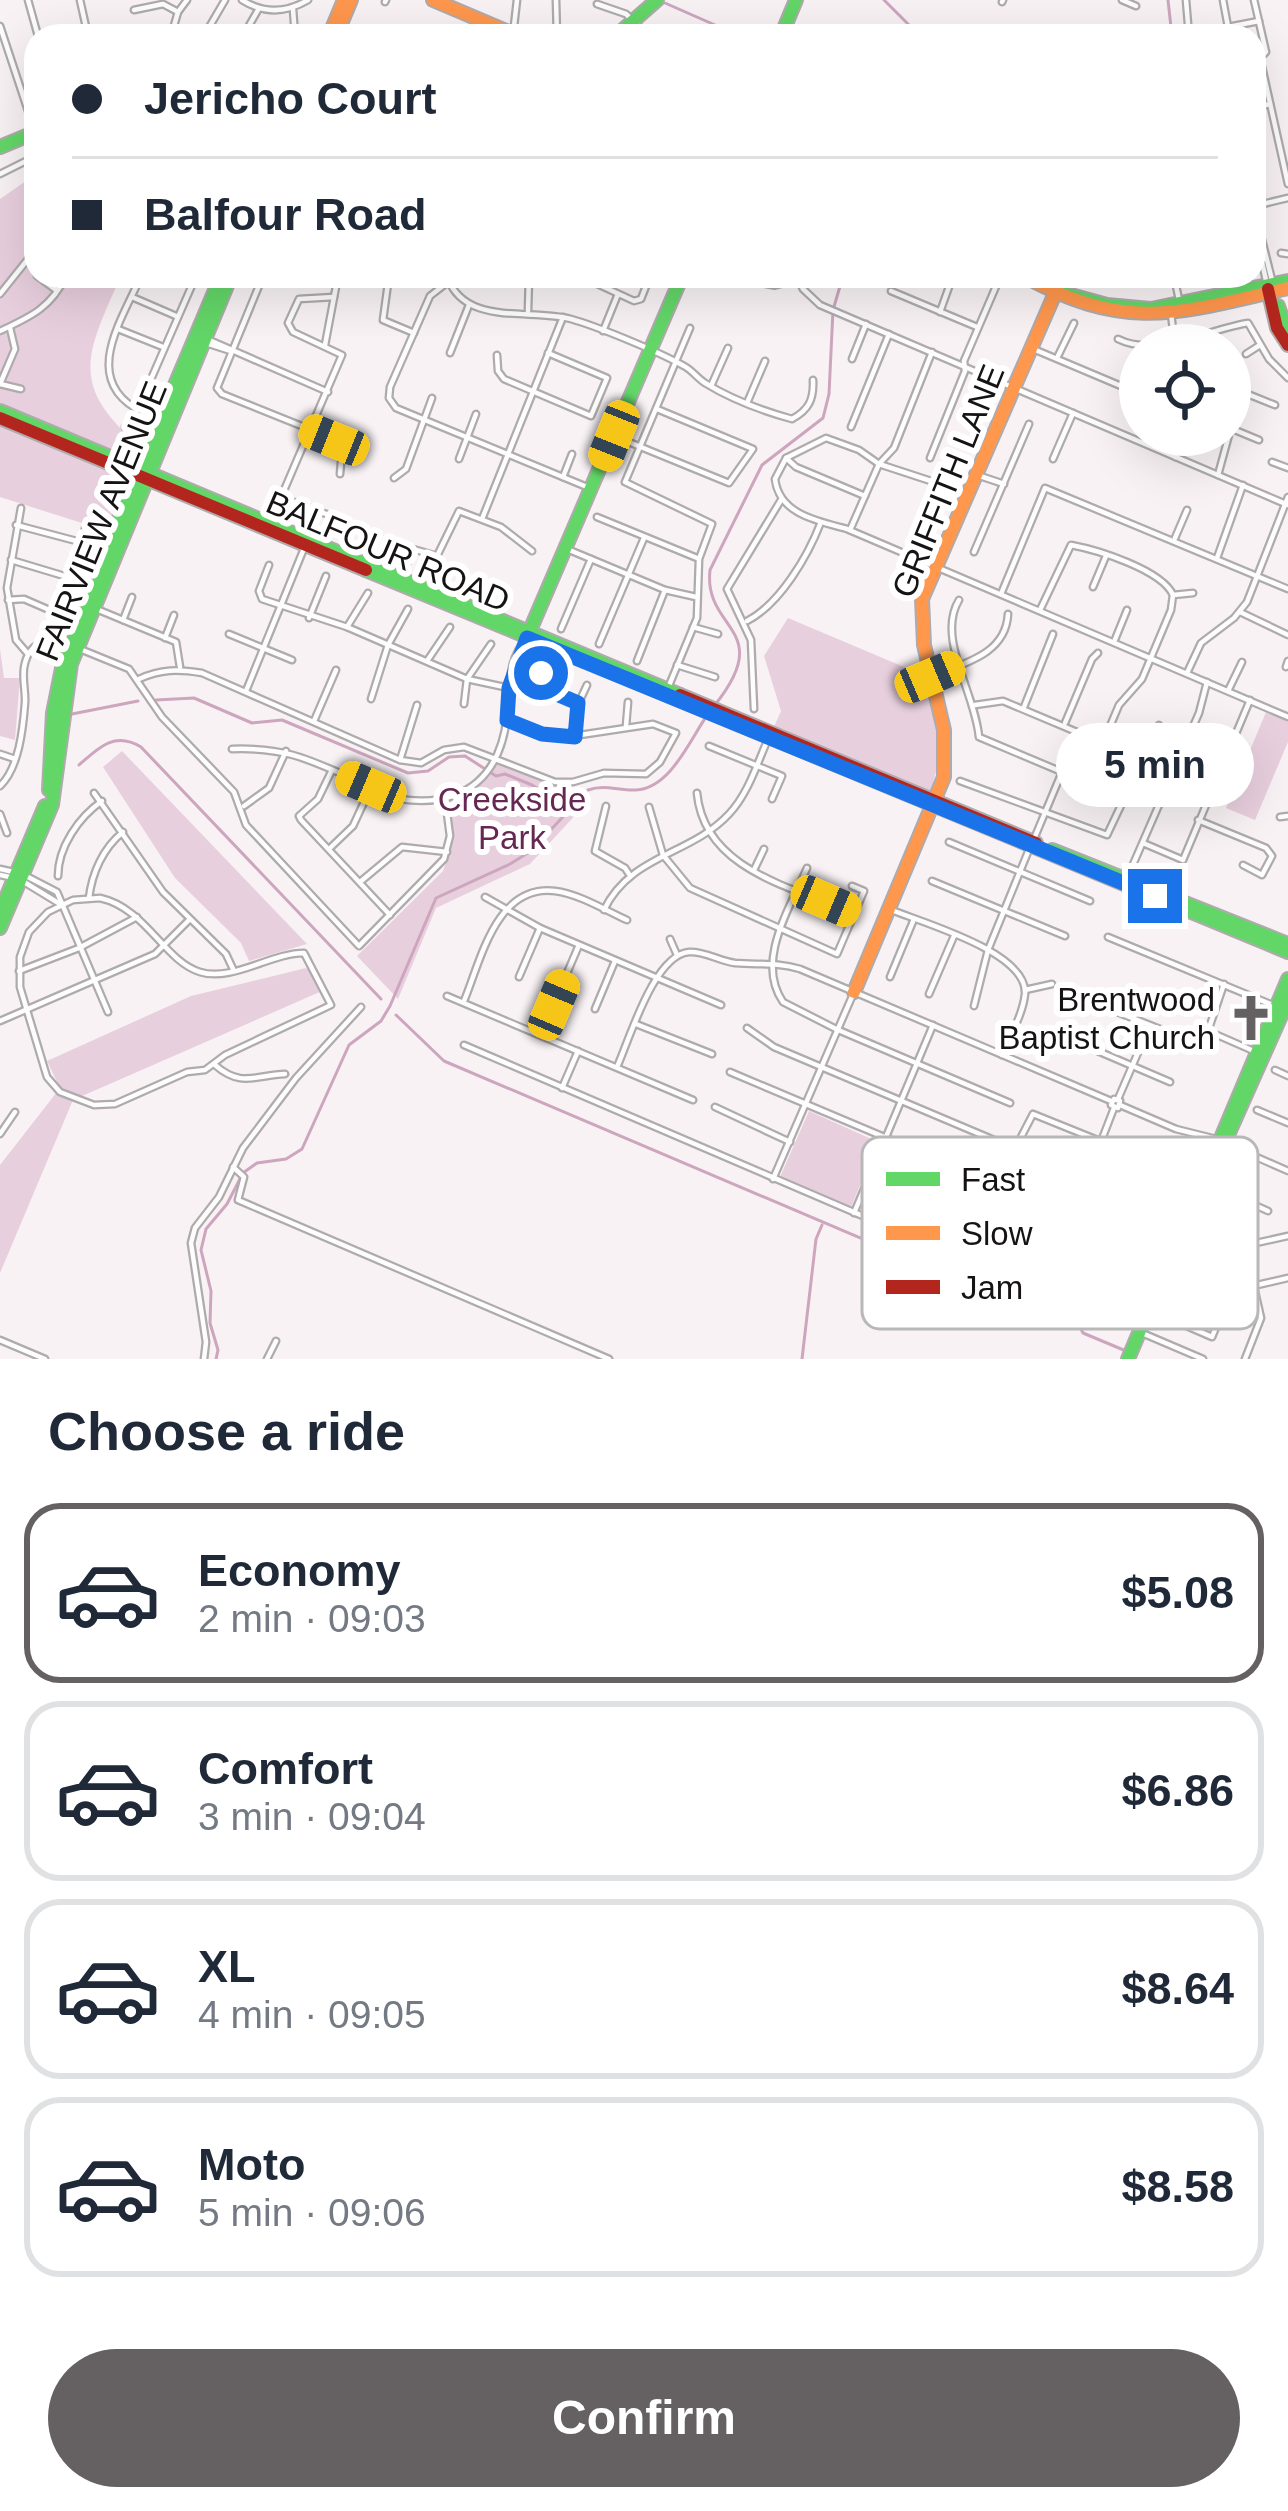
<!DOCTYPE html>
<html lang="en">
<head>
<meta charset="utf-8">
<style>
  :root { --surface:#fff; --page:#f2f2f3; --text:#1f2937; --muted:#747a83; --line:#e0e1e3; --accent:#656163 }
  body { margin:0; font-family:Arial,sans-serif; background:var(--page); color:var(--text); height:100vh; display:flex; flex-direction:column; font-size:45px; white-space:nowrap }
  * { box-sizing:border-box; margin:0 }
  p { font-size:39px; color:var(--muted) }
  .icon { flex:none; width:66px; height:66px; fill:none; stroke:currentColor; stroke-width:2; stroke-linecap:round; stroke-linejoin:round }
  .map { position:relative; height:1359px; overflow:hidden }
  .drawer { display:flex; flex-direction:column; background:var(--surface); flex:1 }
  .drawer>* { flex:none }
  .guide { position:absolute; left:24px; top:24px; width:1242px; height:264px; border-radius:36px; box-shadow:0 12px 48px #0002; display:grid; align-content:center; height:264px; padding:0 48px; background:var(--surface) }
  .controls { position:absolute; left:1119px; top:324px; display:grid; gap:24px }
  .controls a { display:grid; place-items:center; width:132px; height:132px; border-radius:50%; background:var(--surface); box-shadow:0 12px 48px #0002; font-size:60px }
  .end { position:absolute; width:54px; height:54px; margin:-27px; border:15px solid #1a73e8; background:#fff; box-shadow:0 0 0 6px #fff }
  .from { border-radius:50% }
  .bubble { position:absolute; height:84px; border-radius:42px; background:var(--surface); box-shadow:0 12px 48px #0002; font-size:39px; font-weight:600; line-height:84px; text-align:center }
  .car { position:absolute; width:36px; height:72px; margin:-36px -18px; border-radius:15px; box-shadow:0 0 9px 3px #0007; background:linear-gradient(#f5c518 24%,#345 0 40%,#f5c518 0 76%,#345 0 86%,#f5c518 0) }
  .guide b { display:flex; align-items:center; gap:42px; height:114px; font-size:45px }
  .guide b+b { border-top:3px solid var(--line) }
  .guide i { width:30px; height:30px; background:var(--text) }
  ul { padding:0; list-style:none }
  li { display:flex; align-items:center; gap:36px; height:180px; margin:0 24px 18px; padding:0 24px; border:6px solid var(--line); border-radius:36px }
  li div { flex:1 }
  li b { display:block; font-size:45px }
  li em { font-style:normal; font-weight:600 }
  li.active { border-color:var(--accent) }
  li>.icon { width:108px; height:108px; stroke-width:1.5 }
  h2 { padding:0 48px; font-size:54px; line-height:144px }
  .action { display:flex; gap:24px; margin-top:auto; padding:24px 48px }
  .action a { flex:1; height:138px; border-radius:72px; background:var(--accent); color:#fff; font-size:48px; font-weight:600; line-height:138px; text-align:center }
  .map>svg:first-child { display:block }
</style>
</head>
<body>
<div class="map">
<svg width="1288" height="1359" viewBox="0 0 1288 1359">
  <rect width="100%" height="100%" fill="#f8f2f5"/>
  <g fill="#e8cfde">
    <path d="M36,174V276H121C86,354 68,386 141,447L107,531L0,497V199Z"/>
    <path d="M788,618L923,675C943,716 945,750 930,792L774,727L781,711L764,656Z"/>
    <path d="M0,649L4,678H20L15,740L0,736Z"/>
    <path d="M1266,712L1288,722V742L1255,820L1226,808Z"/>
    <path d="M122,751L307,944L249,961L241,943L175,878L103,767Z"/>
    <path d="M495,760L564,788L581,809L530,864L436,908L398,999L357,956L443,871L454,839L449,800C473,791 485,784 495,760Z"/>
    <path d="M306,968L313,973L322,991L73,1100L0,1273V1165L60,1088L47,1061L191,996Z"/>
    <path d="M809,1111L878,1142L851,1207L780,1177Z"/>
  </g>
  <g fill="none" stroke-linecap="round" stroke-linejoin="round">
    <g stroke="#cda6be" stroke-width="3">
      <path d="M884,0L920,36"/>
      <path d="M1168,0L1172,36"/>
      <path d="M665,3L740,36"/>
      <path d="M156,700L194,698L252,723L282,720L408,773L428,771L449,757L465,756L496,776L505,774L532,785L567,806"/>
      <path d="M714,706C777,628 703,631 710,570L762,465L823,418L829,394L833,310L843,276"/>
      <path d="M72,714L138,701"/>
      <path d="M79,765C99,747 115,731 141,747L381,999"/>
      <path d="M396,1015L444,1061L1051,1319L1054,1310L1077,1321L1083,1333L1126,1351"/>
      <path d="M216,1359L218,1350L210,1323L211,1291L201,1250L206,1229L227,1204L243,1173L257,1163L286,1159L302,1149L349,1045L381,1021L390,1006L436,898L510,864L531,851L588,790C605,784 619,791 636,790C671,788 690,739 708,714"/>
      <path d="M802,1359L816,1239L822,1225"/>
    </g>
    <defs>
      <g id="street">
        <path d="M28,0L38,36"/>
        <path d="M80,0L88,36"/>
        <path d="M242,0C264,14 286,13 308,0"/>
        <path d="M556,0L557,36"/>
        <path d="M1122,0L1136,6"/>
        <path d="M1186,0L1189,36"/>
        <path d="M1223,0L1228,27L1259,21"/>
        <path d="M1254,0L1266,52L1260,58"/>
        <path d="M385,2L386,0"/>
        <path d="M1002,2L1003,0"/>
        <path d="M597,4L626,14L649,36"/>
        <path d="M293,9L295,36"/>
        <path d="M134,10L163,4L178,12"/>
        <path d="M0,26L35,132"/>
        <path d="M513,35L517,0"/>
        <path d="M171,36L178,12L187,0"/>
        <path d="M204,36L225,0"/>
        <path d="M243,36L258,10"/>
        <path d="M1254,59L1260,58L1288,184"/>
        <path d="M1254,108L1270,104"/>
        <path d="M0,174L36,156"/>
        <path d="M1254,206L1288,198"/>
        <path d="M1254,208L1273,284"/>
        <path d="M1254,226L1267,285"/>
        <path d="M1281,253L1288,254"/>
        <path d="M37,276L56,290"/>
        <path d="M170,276L192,285"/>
        <path d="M263,276L217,388L222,394L334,439L342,451L340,474"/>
        <path d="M389,276L383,320L414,333"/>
        <path d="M447,276C464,327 529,308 571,319C599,327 657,351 684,366C692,370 697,378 705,383C731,399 763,411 792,419C809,410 814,399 813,380"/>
        <path d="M580,276L634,301L641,299L650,276"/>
        <path d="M797,276L803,289L820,305L1288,505"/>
        <path d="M1109,276L1134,281L1163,276"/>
        <path d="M1174,276L1179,300"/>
        <path d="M448,282L430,296L390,387L389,398L396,408L587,487"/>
        <path d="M891,291L977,327"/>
        <path d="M0,294L36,249"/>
        <path d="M132,297L176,316"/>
        <path d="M528,311L529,276"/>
        <path d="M940,312L950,284"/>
        <path d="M1171,314L1175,345"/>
        <path d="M118,329L163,347"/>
        <path d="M0,331C30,317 51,308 66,276"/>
        <path d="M603,331L618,294"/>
        <path d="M207,339L328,392"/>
        <path d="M1118,339C1156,358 1209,329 1248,323L1269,359L1288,378"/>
        <path d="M203,342L231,351"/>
        <path d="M325,345L338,276"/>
        <path d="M1031,348L1140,394"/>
        <path d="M450,353L469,305"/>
        <path d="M1246,354L1260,345"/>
        <path d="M497,355L498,371L504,379L591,416L607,378L548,353"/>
        <path d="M1057,358L1074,323"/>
        <path d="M852,359L866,324"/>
        <path d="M0,384L15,349L10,328"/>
        <path d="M0,384L21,389"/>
        <path d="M711,386L728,348"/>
        <path d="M747,403L765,361"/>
        <path d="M135,408C82,376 123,318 141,276"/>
        <path d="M125,427L138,409L196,276"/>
        <path d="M851,427L889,334"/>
        <path d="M1230,428L1259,440"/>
        <path d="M1230,429L1245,393L1275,405"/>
        <path d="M614,436L729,483L753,449L657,409"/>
        <path d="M1175,457L1185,435"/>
        <path d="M786,458L796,467L865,496"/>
        <path d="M930,458L965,371L964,361L997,284"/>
        <path d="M459,459L476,414"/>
        <path d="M1053,459L1073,413"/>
        <path d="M1272,462L1288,468"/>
        <path d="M977,475L1004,484"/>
        <path d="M1218,475L1229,435"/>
        <path d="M563,477L572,454"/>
        <path d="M394,478L406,469L432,398"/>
        <path d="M937,483L879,464L859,450L826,438L786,458L775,479C779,514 817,521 847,529L1288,717"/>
        <path d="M280,497L348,522"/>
        <path d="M21,508L7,588L16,640L28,654"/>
        <path d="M597,517L697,558"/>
        <path d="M482,519L563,317"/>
        <path d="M270,523L342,355L293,332L288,323L299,299L334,297"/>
        <path d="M16,525L84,543"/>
        <path d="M850,530L879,464L894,448L932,352"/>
        <path d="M1175,538L1187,510"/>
        <path d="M567,549L665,590L696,597"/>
        <path d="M974,552L1029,424"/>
        <path d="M1217,558L1243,485"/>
        <path d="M11,560L71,578"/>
        <path d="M269,565L259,591L262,599L347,627L467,679L509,688"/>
        <path d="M401,578L413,549L437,556L459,511L501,527L532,551"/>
        <path d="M1093,587L1106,556"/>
        <path d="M1001,594L1045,488L1288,589"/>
        <path d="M1173,595L1193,593"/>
        <path d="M8,600L24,599L54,612L79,561L85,528"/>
        <path d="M959,600C936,638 975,692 979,737L1126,799"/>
        <path d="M94,608L176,642L180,667"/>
        <path d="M1040,610L1071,545C1098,550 1162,570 1173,595L1171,610L1142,679L1119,705L1086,783"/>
        <path d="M1240,612L1288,635"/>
        <path d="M309,618L326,576"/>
        <path d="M123,620L132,597"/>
        <path d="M747,621C780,604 808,556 821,522"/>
        <path d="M347,627L368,593"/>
        <path d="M693,627L718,634"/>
        <path d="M561,629L591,559"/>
        <path d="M229,634L292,660"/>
        <path d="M165,638L174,615"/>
        <path d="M1114,642L1127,610"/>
        <path d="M42,643L71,645"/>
        <path d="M599,644L644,538"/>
        <path d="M80,649L129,669L162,717L234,792L246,825L359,946L444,859L450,836L445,798"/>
        <path d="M427,661L450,627"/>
        <path d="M637,661L665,590"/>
        <path d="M677,665L715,677"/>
        <path d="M545,667L538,685L578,703"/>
        <path d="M1286,667L1288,661"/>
        <path d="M1187,673L1201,643L1234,618L1247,602L1288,497"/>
        <path d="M930,677C962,664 1006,655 1008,614"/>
        <path d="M139,679C161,669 178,669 202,673L400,760L421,763L444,750L464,747L555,782H573L604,773L646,774L660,762L676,733L653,724L560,738L507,720"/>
        <path d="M509,688L527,638"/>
        <path d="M668,688L697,618L699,559L712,524L625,482L690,328"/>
        <path d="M246,691L305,546"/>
        <path d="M1228,691L1242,662"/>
        <path d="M371,699L388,645L408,609"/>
        <path d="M464,704L467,679L491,644"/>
        <path d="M975,705L1003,701L1103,743"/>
        <path d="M1024,707L1053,634"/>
        <path d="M754,709L751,640L727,589L781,500"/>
        <path d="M314,721L336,670"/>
        <path d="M1065,723L1092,659L1098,653"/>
        <path d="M626,726L628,702"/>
        <path d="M575,737V711L587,685"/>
        <path d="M709,746L782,776L772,799"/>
        <path d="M232,749C291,747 313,762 365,784C378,790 393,799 408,800C468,806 501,773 507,716C510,688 507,659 527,638"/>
        <path d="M0,754L15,759"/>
        <path d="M400,760L417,705"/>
        <path d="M332,770L318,799L299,816L301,820L390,915"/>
        <path d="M1150,771L1170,780"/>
        <path d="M960,781L1107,835L1159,725"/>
        <path d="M0,786C19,768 23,729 25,703C26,690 21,676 25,663C30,642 54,633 70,644"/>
        <path d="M94,793L163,892L226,954L233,969"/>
        <path d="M697,793C704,870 794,888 854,913"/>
        <path d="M244,806L269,788L286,751"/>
        <path d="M606,806L595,851L625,868L629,874"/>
        <path d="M649,807L663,855L690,888L837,954L864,891L852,886"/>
        <path d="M0,814L7,833"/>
        <path d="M1280,817L1288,816"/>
        <path d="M1198,820L1266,848L1272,856L1262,875L1243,865"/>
        <path d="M1034,839L1062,772"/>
        <path d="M949,842L1090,901"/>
        <path d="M1143,843L1183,860L1250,700"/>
        <path d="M329,849L353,826L371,787"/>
        <path d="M807,868C790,908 755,961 783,1002L836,1029L1010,1103"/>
        <path d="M0,869L18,873"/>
        <path d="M754,870L764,849"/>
        <path d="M0,875L14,878"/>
        <path d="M58,876C58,847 79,817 102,801"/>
        <path d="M1128,876L1199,713L1207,682"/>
        <path d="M28,877L57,892L108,1012"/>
        <path d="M932,881L1065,936"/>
        <path d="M24,882L60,904"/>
        <path d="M360,882L402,847L447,852"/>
        <path d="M485,897L540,928L721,1005"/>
        <path d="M89,898C92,873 103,848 123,832"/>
        <path d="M100,898C146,908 164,961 200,972C232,982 271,953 304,953L331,1005L225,1055L205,1070L187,1072L115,1104L94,1105L60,1092L47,1077L20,987V957L29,932L48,912L73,900Z"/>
        <path d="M889,909C923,923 1028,952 1025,994C1023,1014 1010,1036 1002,1055"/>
        <path d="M604,910C630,855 691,855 729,814C748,794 757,764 768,739"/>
        <path d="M1108,937L1275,1006"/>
        <path d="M670,939L677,955"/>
        <path d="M19,971L79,948L137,917"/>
        <path d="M519,977L540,928"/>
        <path d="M890,977L914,919"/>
        <path d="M1224,984L1208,1031L1256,1052"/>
        <path d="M1025,990L1052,984"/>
        <path d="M929,994L954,936"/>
        <path d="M447,996L693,1100"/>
        <path d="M464,1001C481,960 496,884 555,891C579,894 605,910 627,920"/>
        <path d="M1092,1002L1200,1045"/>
        <path d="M974,1006L988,950L1030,847"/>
        <path d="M595,1009L615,961"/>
        <path d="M0,1021L155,954L190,919"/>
        <path d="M636,1024L712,1054"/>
        <path d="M747,1028L774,1047L994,1140"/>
        <path d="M541,1034L579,945"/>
        <path d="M1065,1037L1170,1082"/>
        <path d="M464,1045L1040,1292H1069L1096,1275"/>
        <path d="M215,1065C241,1088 256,1075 285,1074"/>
        <path d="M617,1067C630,1038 654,955 689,952C705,951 719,961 735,963C758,965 777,962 800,969L1111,1101"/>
        <path d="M1275,1070L1288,1076"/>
        <path d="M730,1072L979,1177"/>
        <path d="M562,1088L578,1051"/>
        <path d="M1114,1099L1120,1101L1118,1108L1111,1105Z"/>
        <path d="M1118,1099L1149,1027"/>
        <path d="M1120,1105L1176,1129L1216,1139"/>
        <path d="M715,1107L790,1142"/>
        <path d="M1257,1110L1288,1123"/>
        <path d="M0,1134L15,1112"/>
        <path d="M1100,1141L1033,1114L1018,1143L1021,1151L1087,1178L1114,1108"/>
        <path d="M1227,1144L1288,1171"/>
        <path d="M233,1167L244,1177L238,1200L609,1359"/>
        <path d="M870,1176L962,1215"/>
        <path d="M1087,1178L1136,1202L1123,1238L1005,1188L997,1191L986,1222L1086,1266L1096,1275L1107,1267L1123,1238"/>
        <path d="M773,1179L854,992"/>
        <path d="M1221,1190L1268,1211"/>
        <path d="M854,1213L933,1025"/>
        <path d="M1172,1225L1192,1230L1231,1248"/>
        <path d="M1186,1231L1189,1236L1224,1250L1288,1236"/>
        <path d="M1184,1277L1222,1293L1288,1278"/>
        <path d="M1166,1317L1212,1337L1221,1315L1222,1293"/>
        <path d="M1142,1333L1203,1359"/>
        <path d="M0,1340L45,1359"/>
        <path d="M204,1359L206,1342L191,1243L195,1228L219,1197L243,1148L296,1078L361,1007"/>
        <path d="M267,1359L276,1341"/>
        <path d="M1245,1359L1261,1318L1242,1234L1252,1201"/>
      </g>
      <g id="fast">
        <path d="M616,36L657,0"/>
        <path d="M781,36L796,0"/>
        <path d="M0,147L36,132"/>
        <path d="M744,276L774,282L797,276"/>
        <path d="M1056,291L1107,305L1151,309L1288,281"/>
        <path d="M1278,306L1288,335"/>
        <path d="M0,411L680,695"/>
        <path d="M366,570L1288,952"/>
        <path d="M528,635L682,276"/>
        <path d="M49,790L53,713L62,668L98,582L120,515L221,276"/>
        <path d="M1052,850L1288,944"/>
        <path d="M0,912L45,806"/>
        <path d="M0,928L52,805L71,664L231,276"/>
        <path d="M1224,1144L1288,1000"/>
        <path d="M1167,1277L1181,1243"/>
        <path d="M1128,1359L1288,979"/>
      </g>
      <g id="slow">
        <path d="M433,0L518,36"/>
        <path d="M329,36L344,0"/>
        <path d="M336,36L351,0"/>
        <path d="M1024,276C1128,333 1179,313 1288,288"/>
        <path d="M854,992L944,777V730L924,645L922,599L1056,291"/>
      </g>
      <g id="jam">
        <path d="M1268,289L1277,328L1288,345"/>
        <path d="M0,418L366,570"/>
        <path d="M680,695L1036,843"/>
      </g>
    </defs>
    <use href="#street" stroke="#afabad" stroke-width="9"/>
    <use href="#fast" stroke="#afabad" stroke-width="16"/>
    <use href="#slow" stroke="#afabad" stroke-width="16"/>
    <use href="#jam" stroke="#afabad" stroke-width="16"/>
    <use href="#street" stroke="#fefdfe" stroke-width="4.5"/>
    <use href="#fast" stroke="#63d668" stroke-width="12"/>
    <use href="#slow" stroke="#ff974d" stroke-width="12"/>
    <use href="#jam" stroke="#b3261e" stroke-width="12"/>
  </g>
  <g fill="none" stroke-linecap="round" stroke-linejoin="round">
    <path stroke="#1a73e8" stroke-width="15" d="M541,673L540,687L578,703L575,737L542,734L507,720L509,688L527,638L1155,896"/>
  </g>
  <defs>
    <symbol id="church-bare" viewBox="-9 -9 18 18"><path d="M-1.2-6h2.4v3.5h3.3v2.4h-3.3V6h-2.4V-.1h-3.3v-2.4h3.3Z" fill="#656163" stroke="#fff" stroke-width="2.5" paint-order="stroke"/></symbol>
  </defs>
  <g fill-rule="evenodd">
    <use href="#church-bare" x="1218" y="985" width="66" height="66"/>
  </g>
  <g text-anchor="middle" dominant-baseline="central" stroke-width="12" stroke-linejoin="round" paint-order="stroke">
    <g font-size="33" fill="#161314" stroke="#fff">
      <text transform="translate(948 481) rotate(-68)">GRIFFITH LANE</text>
      <text transform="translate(101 521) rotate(-68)">FAIRVIEW AVENUE</text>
      <text transform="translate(388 551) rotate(23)">BALFOUR ROAD</text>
    </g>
    <g font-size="33" fill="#662752" stroke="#fff">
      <text x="512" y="799">Creekside<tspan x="512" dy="38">Park</tspan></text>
    </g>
    <g font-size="33" fill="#161314" stroke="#fff" text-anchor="end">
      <text x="1215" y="999">Brentwood<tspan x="1215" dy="38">Baptist Church</tspan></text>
    </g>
  </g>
  <rect x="862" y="1137" width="396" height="192" rx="18" fill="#fff" stroke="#b9b8b8" stroke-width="3"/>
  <rect x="886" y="1172" width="54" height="14" fill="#63d668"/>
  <rect x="886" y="1226" width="54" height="14" fill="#ff974d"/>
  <rect x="886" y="1280" width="54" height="14" fill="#b3261e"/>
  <g font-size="33" fill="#161314">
    <text x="961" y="1191">Fast</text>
    <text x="961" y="1245">Slow</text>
    <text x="961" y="1299">Jam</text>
  </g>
</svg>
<div class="controls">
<a><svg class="icon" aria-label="locate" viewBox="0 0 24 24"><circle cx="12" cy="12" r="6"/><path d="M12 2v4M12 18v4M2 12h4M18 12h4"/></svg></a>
</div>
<i class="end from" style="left:541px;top:673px"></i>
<i class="end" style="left:1155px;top:896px"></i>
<div class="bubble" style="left:1056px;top:723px;width:198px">5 min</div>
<i class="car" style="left:614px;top:436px;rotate:202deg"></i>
<i class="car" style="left:334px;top:440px;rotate:292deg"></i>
<i class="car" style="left:930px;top:677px;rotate:67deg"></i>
<i class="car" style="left:371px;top:787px;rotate:293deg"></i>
<i class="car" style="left:826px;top:901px;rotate:113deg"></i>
<i class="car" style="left:554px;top:1005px;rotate:23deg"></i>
<div class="guide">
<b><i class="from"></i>Jericho Court</b>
<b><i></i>Balfour Road</b>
</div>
</div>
<section class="drawer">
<h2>Choose a ride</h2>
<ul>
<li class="active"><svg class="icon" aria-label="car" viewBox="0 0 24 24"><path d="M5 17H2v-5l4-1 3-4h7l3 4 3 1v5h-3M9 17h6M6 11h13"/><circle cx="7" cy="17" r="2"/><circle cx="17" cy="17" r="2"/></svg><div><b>Economy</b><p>2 min · 09:03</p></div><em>$5.08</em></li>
<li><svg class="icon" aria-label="car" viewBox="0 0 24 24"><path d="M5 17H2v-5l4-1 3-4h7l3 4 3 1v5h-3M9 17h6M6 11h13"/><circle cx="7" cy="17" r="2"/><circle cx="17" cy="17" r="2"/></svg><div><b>Comfort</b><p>3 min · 09:04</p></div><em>$6.86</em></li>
<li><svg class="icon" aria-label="car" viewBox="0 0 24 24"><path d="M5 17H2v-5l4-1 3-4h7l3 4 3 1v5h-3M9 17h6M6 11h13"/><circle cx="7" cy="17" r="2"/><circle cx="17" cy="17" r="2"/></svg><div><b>XL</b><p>4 min · 09:05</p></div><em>$8.64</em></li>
<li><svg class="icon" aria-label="car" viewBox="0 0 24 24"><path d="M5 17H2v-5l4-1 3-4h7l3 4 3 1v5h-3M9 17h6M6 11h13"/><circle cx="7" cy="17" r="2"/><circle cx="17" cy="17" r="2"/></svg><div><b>Moto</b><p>5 min · 09:06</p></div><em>$8.58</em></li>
</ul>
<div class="action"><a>Confirm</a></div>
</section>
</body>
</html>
